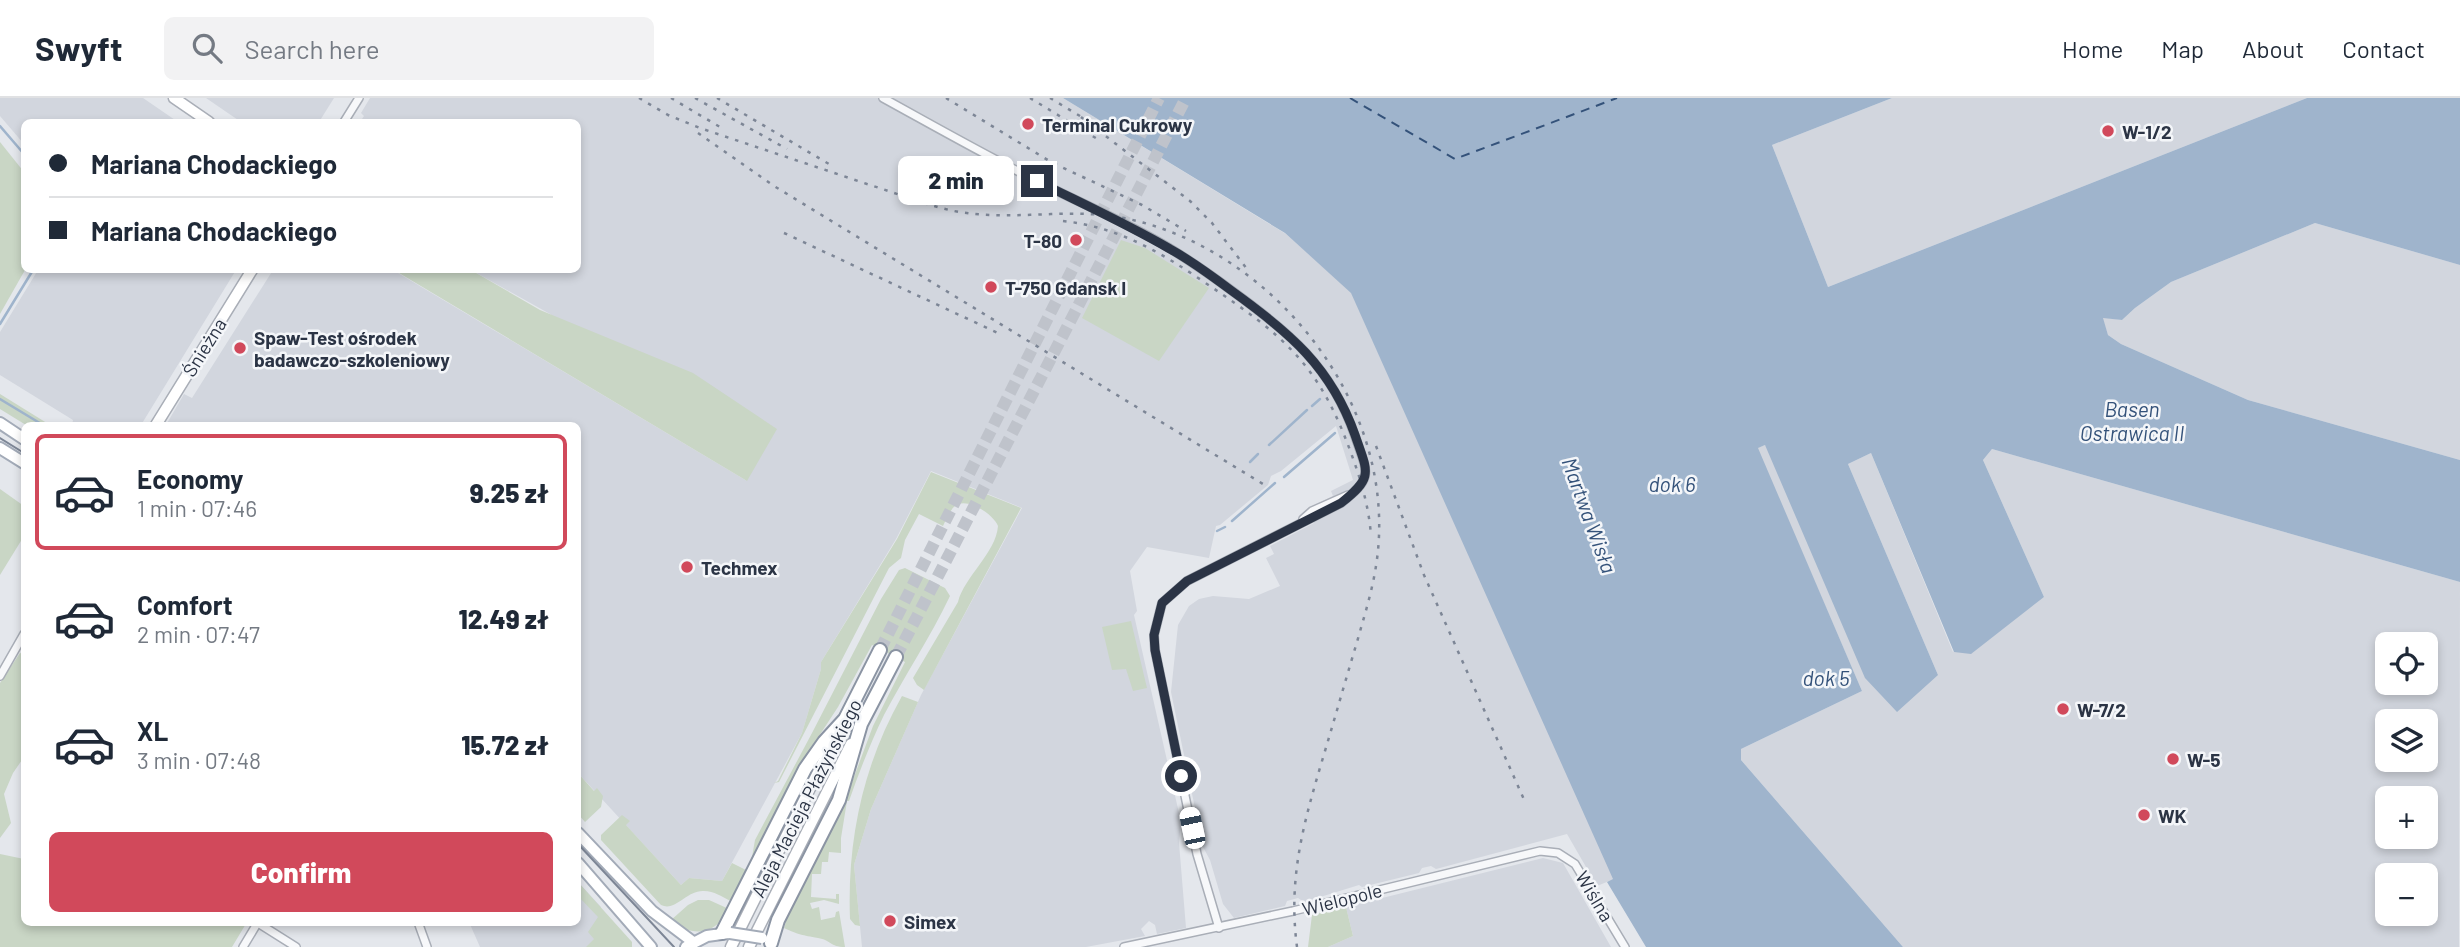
<!DOCTYPE html>
<html lang="en">
<head>
<meta charset="utf-8">
<style>
  :root { --surface:#fff; --page:#f2f2f3; --text:#1f2937; --muted:#747a83; --line:#e0e1e3; --accent:#d1495b }
  body { margin:0; font-family:Barlow,sans-serif; background:var(--page); color:var(--text); height:100vh; display:flex; flex-direction:column; font-size:26px; white-space:nowrap }
  * { box-sizing:border-box; margin:0 }
  p { font-size:23px; color:var(--muted) }
  .icon { flex:none; width:38px; height:38px; fill:none; stroke:currentColor; stroke-width:2; stroke-linecap:round; stroke-linejoin:round }
  .map { position:relative; flex:1; overflow:hidden }
  .panel { position:absolute; left:21px; top:324px; width:560px; height:504px; display:flex; flex-direction:column; background:var(--surface); border-radius:10px; box-shadow:0 4px 10px #0003 }
  .panel>* { flex:none }
  .top-card { position:absolute; left:21px; top:21px; width:560px; height:154px; border-radius:10px; box-shadow:0 4px 10px #0003; display:grid; align-content:center; height:154px; padding:0 28px; background:var(--surface) }
  .buttons { position:absolute; left:2375px; top:534px; display:grid; gap:14px }
  .buttons a { display:grid; place-items:center; width:63px; height:63px; border-radius:10px; background:var(--surface); box-shadow:0 4px 10px #0003; font-size:35px }
  .end { position:absolute; width:32px; height:32px; margin:-16px; border:9px solid #2b3445; background:#fff; box-shadow:0 0 0 4px #fff }
  .from { border-radius:50% }
  .bubble { position:absolute; height:49px; border-radius:10px; background:var(--surface); box-shadow:0 4px 10px #0003; font-size:23px; font-weight:800; line-height:49px; text-align:center }
  .car { position:absolute; width:21px; height:42px; margin:-21px -10px; border-radius:9px; box-shadow:0 0 5px 2px #0007; background:linear-gradient(#fff 24%,#345 0 40%,#fff 0 76%,#345 0 86%,#fff 0) }
  .top-card b { display:flex; align-items:center; gap:24px; height:66px; font-size:26px }
  .top-card b+b { border-top:2px solid var(--line) }
  .top-card i { width:18px; height:18px; background:var(--text) }
  ul { padding:12px 0 0; list-style:none }
  li { display:flex; align-items:center; gap:21px; height:116px; margin:0 14px 10px; padding:0 14px; border:4px solid transparent; border-radius:10px }
  li div { flex:1 }
  li b { display:block; font-size:26px }
  li em { font-style:normal; font-weight:800 }
  li.active { border-color:var(--accent) }
  li>.icon { width:63px; height:63px; stroke-width:1.5 }
  .cta { display:flex; gap:14px; margin-top:auto; padding:14px 28px }
  .cta a { flex:1; height:80px; border-radius:10px; background:var(--accent); color:#fff; font-size:28px; font-weight:800; line-height:80px; text-align:center }
  header { display:flex; align-items:center; gap:42px; box-sizing:border-box; height:98px; padding:0 35px; background:var(--surface); border-bottom:2px solid var(--line) }
  header strong { font-size:33px }
  nav { display:flex; gap:38px; margin-inline-start:auto; font-size:24px }
  .search { width:490px; height:63px; background:var(--page); display:flex; align-items:center; gap:18px; box-sizing:border-box; padding:0 24px; border-radius:10px; color:var(--muted); font-size:26px }
  .map>svg:first-child { display:block }
</style>
</head>
<body>
<header>
<strong>Swyft</strong>
<div class="search"><svg class="icon" aria-label="search" viewBox="0 0 24 24"><circle cx="10" cy="10" r="6"/><path d="M15 15l6 6"/></svg>Search here</div>
<nav><a>Home</a><a>Map</a><a>About</a><a>Contact</a></nav>
</header>
<div class="map">
<svg width="2460" height="849" viewBox="0 0 2460 849">
  <rect width="100%" height="100%" fill="#e4e7ec"/>
  <g fill="#d2d6de" fill-rule="evenodd">
    <path d="M0,0H143L178,24H24V46L0,18Z"/>
    <path d="M206,0H334L319,24H241Z"/>
    <path d="M370,0H1063L1286,136L1351,194L1614,781L1597,788L1567,736L1436,771L1431,768L1422,770L1419,775L1362,789L1359,787L1304,804L1298,800L1287,803L1285,808L1234,820L1223,806L1210,762L1203,749L1171,594L1178,527L1189,508L1199,501L1213,498L1249,501L1280,488L1266,460L1274,456L1270,448L1314,425L1308,410L1333,398L1331,393L1353,382L1336,328L1281,373L1271,378L1268,387L1220,427L1216,428L1209,460L1147,449L1130,473L1137,513L1134,517L1181,724L1179,745L1186,830L1157,836L1155,827L1149,823L1141,831L1145,838L1086,849H862L854,767L871,711L921,597L1022,410L931,373L896,441L821,564V571L802,635L722,783L689,780L681,787L578,675V327H166L184,296L192,300L273,172H393L747,383L550,216L471,172H578V24H360L364,18L361,15Z"/>
    <path d="M1892,0H2307L1828,189L1772,47Z"/>
    <path d="M2315,125L2460,167V362L2248,302L2121,246L2108,237L2102,219L2122,222L2135,210L2171,184Z"/>
    <path d="M38,172H236L141,327H72L73,322L0,277V234Z"/>
    <path d="M1765,347L1938,577L1848,366L1871,355L1953,554L2044,499L1983,362L1992,351L2460,484L2459,849H1903L1741,662V651L1862,593L1757,350ZM2387,546H2426V584H2387ZM2387,623H2426V662H2387ZM2387,700H2426V738H2387ZM2387,777H2426V816H2387Z"/>
    <path d="M1543,760L1563,765L1611,849H1328L1353,838L1346,809Z"/>
    <path d="M578,784L601,809L598,849H480L469,824H578Z"/>
  </g>
  <g fill="#c9d6c5">
    <path d="M0,44L24,74L25,172L0,216Z"/>
    <path d="M1121,142L1145,150L1209,190L1159,263L1082,220Z"/>
    <path d="M394,172H471L540,212L693,275L777,331L747,383Z"/>
    <path d="M0,296L50,327H26L0,311Z"/>
    <path d="M931,374L1021,410L924,592L917,587L913,580L958,504C964,479 996,455 998,428C994,417 967,398 955,408C949,413 946,422 943,428L919,416L905,442L901,460L889,470L779,684L774,685L778,683L802,635L821,571V564L897,441Z"/>
    <path d="M0,391L24,408V438L0,477Z"/>
    <path d="M905,470L945,490L950,498C930,540 905,577 884,617C871,644 859,674 849,703H847L841,740V755L829,754L828,764H822L821,776H812L811,799L836,801V796H839V806L824,802L810,805L812,811L819,809L821,822L835,819L836,814L839,813L845,849C830,849 831,842 818,840C802,837 799,837 784,830L788,816L845,703L873,628L905,564L872,547L838,609L798,670L731,803C722,799 714,793 704,793C686,792 676,814 661,807L601,742V737L622,717L630,723L626,727L681,787L689,780L722,783L732,765L746,772L752,759L755,742L812,635L881,501L899,472Z"/>
    <path d="M1131,523L1147,590L1133,593L1126,571L1112,572L1102,529Z"/>
    <path d="M20,555L23,556L21,560L24,563V659L13,675L4,696L11,725L0,740V585Z"/>
    <path d="M902,598L918,604L871,711L854,767L860,828L855,827L850,821C847,742 863,667 902,598Z"/>
    <path d="M578,675L594,693L597,690L603,698L601,709L585,724L578,716Z"/>
    <path d="M0,756L24,761V824H247L232,849H0Z"/>
    <path d="M578,784L632,844V849H586L594,841L588,834L598,819L578,798Z"/>
    <path d="M698,802H709L729,811C715,838 693,839 670,823L688,807Z"/>
    <path d="M1346,809L1353,838L1328,849H1308L1312,817Z"/>
  </g>
  <path fill="#9fb4cc" d="M1063,0H1892L1772,47L1828,189L2307,0H2460V167L2315,125L2171,184L2135,210L2122,222L2103,220L2108,237L2121,246L2248,302L2460,362V484L1992,351L1983,362L2044,499L1971,556L1954,554L1871,355L1848,366L1938,577L1897,614L1865,580L1765,347L1758,350L1862,593L1741,651V662L1903,849H1646L1607,784L1613,781L1351,195L1285,135Z"/>
  <g fill="none" stroke-linecap="round" stroke-linejoin="round">
    <g stroke="#9fb4cc" stroke-width="2.5">
      <path d="M0,28L24,56"/>
      <path d="M0,226L33,172"/>
      <path d="M0,301L43,327"/>
      <path d="M1312,308L1320,301"/>
      <path d="M1269,347L1307,312"/>
      <path d="M1250,364L1258,356"/>
      <path d="M1284,379L1335,335"/>
      <path d="M1232,423L1275,385"/>
      <path d="M1217,433L1225,429"/>
    </g>
    <path stroke="#34527a" stroke-width="2" stroke-dasharray="9 7" stroke-linecap="butt" d="M1350,0L1455,61L1617,0"/>
    <g stroke="#bfc3cb" stroke-width="12" stroke-dasharray="12 6" stroke-linecap="butt">
      <path d="M880,552L1159,0"/>
      <path d="M896,559L1186,0"/>
    </g>
    <defs>
      <g id="street">
        <path d="M883,0C934,28 985,57 1037,83C1082,106 1131,126 1174,153C1195,166 1215,180 1235,195C1290,235 1332,270 1355,338C1368,376 1374,379 1341,405L1187,483L1162,505L1154,537L1155,552L1197,756L1219,830"/>
        <path d="M344,24L359,0"/>
        <path d="M1303,421L1312,413L1348,397"/>
        <path d="M0,578L24,536"/>
        <path d="M418,824L427,849"/>
        <path d="M258,825L296,849"/>
        <path d="M243,849L258,824"/>
        <path d="M1124,849L1293,813L1540,753L1558,755L1575,766L1625,849"/>
      </g>
      <g id="secondary">
        <path d="M174,0L209,24"/>
        <path d="M156,327L252,172"/>
        <path d="M731,849L840,630"/>
        <path d="M749,849L851,646"/>
      </g>
      <g id="primary">
        <path d="M0,325L24,341"/>
        <path d="M0,350L24,365"/>
        <path d="M578,735L652,813L693,844"/>
        <path d="M578,765L651,849"/>
        <path d="M686,849L707,838L729,835"/>
      </g>
      <g id="highway">
        <path d="M722,835L805,671L824,644L845,621L880,552"/>
        <path d="M771,845L778,822L839,702L861,626L896,559"/>
      </g>
    </defs>
    <use href="#street" stroke="#a9aeb7" stroke-width="10"/>
    <use href="#secondary" stroke="#a9aeb7" stroke-width="13"/>
    <use href="#primary" stroke="#a3abb8" stroke-width="14"/>
    <use href="#highway" stroke="#8b94a3" stroke-width="16"/>
    <use href="#street" stroke="#f7f8fa" stroke-width="7"/>
    <use href="#secondary" stroke="#fff" stroke-width="10"/>
    <use href="#primary" stroke="#fff" stroke-width="10"/>
    <use href="#highway" stroke="#fff" stroke-width="12"/>
    <g stroke="#7d8696" stroke-width="2">
      <path d="M0,340L24,355"/>
      <path d="M578,746L674,849"/>
    </g>
    <g stroke="#7d8696" stroke-width="2.5" stroke-dasharray="3.5 7" stroke-linecap="butt">
      <path d="M639,0L668,17L700,30C756,49 811,67 867,86C896,95 925,107 954,113C1011,124 1067,109 1124,120C1276,151 1401,311 1376,468C1372,494 1364,519 1357,544C1345,584 1334,623 1322,663C1303,727 1288,781 1297,849"/>
      <path d="M671,0L725,32"/>
      <path d="M695,0L787,51"/>
      <path d="M717,0L829,66"/>
      <path d="M946,0L1051,64L1142,107L1186,133"/>
      <path d="M1030,0L1099,42"/>
      <path d="M1050,0L1090,24"/>
      <path d="M1081,19L1190,103L1212,125L1247,171"/>
      <path d="M698,35L774,88L1263,386"/>
      <path d="M1063,123C1119,129 1162,155 1207,186C1284,238 1319,266 1351,355C1361,382 1369,409 1371,438"/>
      <path d="M784,135L1000,236"/>
      <path d="M1376,348L1424,477L1526,706"/>
    </g>
    <defs>
      <path id="primary-bridge" d="M730,835L762,840"/>
    </defs>
    <use href="#primary-bridge" stroke="#a3abb8" stroke-width="14" stroke-linecap="butt"/>
    <use href="#primary-bridge" stroke="#fff" stroke-width="10"/>
  </g>
  <g fill="none" stroke-linecap="round" stroke-linejoin="round">
    <path stroke="#2b3445" stroke-width="9" d="M1037,83C1081,105 1127,126 1170,151C1192,163 1212,178 1232,193C1289,234 1331,269 1355,337C1368,375 1374,379 1341,405L1187,483L1162,505L1154,537L1155,552L1181,678"/>
  </g>
  <g fill="#d1495b" stroke="#f4f6f9" stroke-width="2.5">
    <circle cx="1028" cy="26" r="7"/>
    <circle cx="2108" cy="33" r="7"/>
    <circle cx="1076" cy="142" r="7"/>
    <circle cx="991" cy="189" r="7"/>
    <circle cx="240" cy="250" r="7"/>
    <circle cx="687" cy="469" r="7"/>
    <circle cx="2063" cy="611" r="7"/>
    <circle cx="2173" cy="661" r="7"/>
    <circle cx="2144" cy="717" r="7"/>
    <circle cx="890" cy="823" r="7"/>
  </g>
  <g text-anchor="middle" dominant-baseline="central" stroke-width="5" stroke-linejoin="round" paint-order="stroke">
    <g font-size="19" font-weight="bold" fill="#2b3445" stroke="#f4f6f9" text-anchor="start">
      <text x="1042" y="26">Terminal Cukrowy</text>
      <text x="2122" y="33">W-1/2</text>
      <text x="1062" y="142" text-anchor="end">T-80</text>
      <text x="1005" y="189">T-750 Gdansk I</text>
      <text x="254" y="239">Spaw-Test ośrodek<tspan x="254" dy="22">badawczo-szkoleniowy</tspan></text>
      <text x="701" y="469">Techmex</text>
      <text x="2077" y="611">W-7/2</text>
      <text x="2187" y="661">W-5</text>
      <text x="2158" y="717">WK</text>
      <text x="904" y="823">Simex</text>
    </g>
    <g font-size="19" fill="#2b3445" stroke="#f4f6f9">
      <text transform="translate(204 249) rotate(-58)">Śnieżna</text>
      <text transform="translate(806 700) rotate(-63)">Aleja Macieja Płażyńskiego</text>
      <text transform="translate(1595 798) rotate(59)">Wiślna</text>
      <text transform="translate(1342 801) rotate(-14)">Wielopole</text>
    </g>
    <g font-size="21" font-style="italic" fill="#34527a" stroke="#f4f6f9">
      <text x="2132" y="310">Basen<tspan x="2132" dy="24">Ostrawica II</tspan></text>
      <text x="1672" y="385">dok 6</text>
      <text transform="translate(1590 417) rotate(70)">Martwa Wisła</text>
      <text x="1826" y="579">dok 5</text>
    </g>
  </g>
</svg>
<div class="buttons">
<a><svg class="icon" aria-label="locate" viewBox="0 0 24 24"><circle cx="12" cy="12" r="6"/><path d="M12 2v4M12 18v4M2 12h4M18 12h4"/></svg></a>
<a><svg class="icon" aria-label="layers" viewBox="0 0 24 24"><path d="M12 4l9 5-9 5-9-5zM3 14l9 5 9-5"/></svg></a>
<a>+</a>
<a>−</a>
</div>
<i class="end from" style="left:1181px;top:678px"></i>
<i class="end" style="left:1037px;top:83px"></i>
<div class="bubble" style="left:898px;top:58px;width:116px">2 min</div>
<i class="car" style="left:1192px;top:730px;rotate:348deg"></i>
<div class="top-card">
<b><i class="from"></i>Mariana Chodackiego</b>
<b><i></i>Mariana Chodackiego</b>
</div>
<section class="panel">
<ul>
<li class="active"><svg class="icon" aria-label="car" viewBox="0 0 24 24"><path d="M5 17H2v-5l4-1 3-4h7l3 4 3 1v5h-3M9 17h6M6 11h13"/><circle cx="7" cy="17" r="2"/><circle cx="17" cy="17" r="2"/></svg><div><b>Economy</b><p>1 min · 07:46</p></div><em>9.25 zł</em></li>
<li><svg class="icon" aria-label="car" viewBox="0 0 24 24"><path d="M5 17H2v-5l4-1 3-4h7l3 4 3 1v5h-3M9 17h6M6 11h13"/><circle cx="7" cy="17" r="2"/><circle cx="17" cy="17" r="2"/></svg><div><b>Comfort</b><p>2 min · 07:47</p></div><em>12.49 zł</em></li>
<li><svg class="icon" aria-label="car" viewBox="0 0 24 24"><path d="M5 17H2v-5l4-1 3-4h7l3 4 3 1v5h-3M9 17h6M6 11h13"/><circle cx="7" cy="17" r="2"/><circle cx="17" cy="17" r="2"/></svg><div><b>XL</b><p>3 min · 07:48</p></div><em>15.72 zł</em></li>
</ul>
<div class="cta"><a>Confirm</a></div>
</section>
</div>
</body>
</html>
